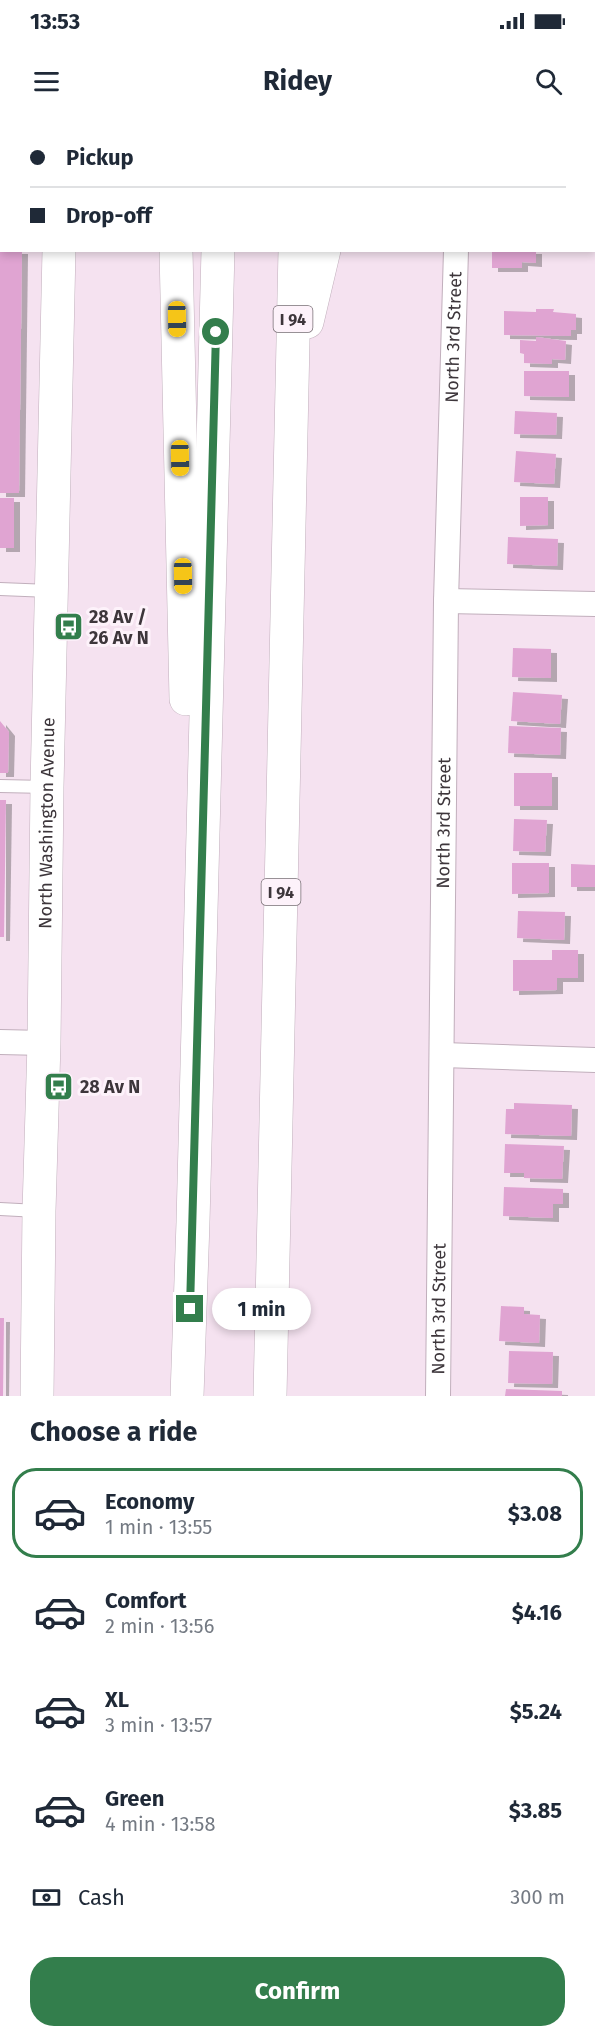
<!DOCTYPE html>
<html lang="en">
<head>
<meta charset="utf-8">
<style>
  :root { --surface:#fff; --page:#f6f6f7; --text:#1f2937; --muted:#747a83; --line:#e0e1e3; --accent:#337e4c }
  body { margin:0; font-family:"Fira Sans",sans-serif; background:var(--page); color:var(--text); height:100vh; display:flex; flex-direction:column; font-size:22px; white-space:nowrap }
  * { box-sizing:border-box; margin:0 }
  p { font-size:20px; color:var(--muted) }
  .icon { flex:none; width:33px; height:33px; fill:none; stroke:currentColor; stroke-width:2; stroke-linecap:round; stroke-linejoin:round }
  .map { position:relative; height:1276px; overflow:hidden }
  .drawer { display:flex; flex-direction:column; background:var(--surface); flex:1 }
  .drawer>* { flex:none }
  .hud { position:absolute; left:0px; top:0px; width:596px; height:132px; box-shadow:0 3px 9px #0003; display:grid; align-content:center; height:132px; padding:0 30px; background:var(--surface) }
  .end { position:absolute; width:27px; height:27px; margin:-14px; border:8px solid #337e4c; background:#fff; box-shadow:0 0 0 3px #fff }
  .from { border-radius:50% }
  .bubble { position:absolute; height:42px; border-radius:21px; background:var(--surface); box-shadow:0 3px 9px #0003; font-size:20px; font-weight:700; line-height:42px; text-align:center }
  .car { position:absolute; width:18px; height:36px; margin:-18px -9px; border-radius:8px; box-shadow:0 0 4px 2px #0007; background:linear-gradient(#f5c518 24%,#345 0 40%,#f5c518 0 76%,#345 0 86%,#f5c518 0) }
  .hud b { display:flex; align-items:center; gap:21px; height:57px; font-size:22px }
  .hud b+b { border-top:2px solid var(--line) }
  .hud i { width:15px; height:15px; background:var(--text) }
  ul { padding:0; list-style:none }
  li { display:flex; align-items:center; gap:18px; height:90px; margin:0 12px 9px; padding:0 18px; border:3px solid transparent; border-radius:24px }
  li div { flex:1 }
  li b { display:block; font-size:22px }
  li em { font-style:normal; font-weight:700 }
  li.on { border-color:var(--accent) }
  li>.icon { width:54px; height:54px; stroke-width:1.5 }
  h2 { padding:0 30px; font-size:27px; line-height:72px }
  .pay { display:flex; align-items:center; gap:15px; height:66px; padding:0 30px; font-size:22px }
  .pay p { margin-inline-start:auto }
  .primary-button { display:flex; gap:12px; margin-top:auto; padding:12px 30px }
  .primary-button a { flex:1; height:69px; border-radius:24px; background:var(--accent); color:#fff; font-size:24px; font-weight:700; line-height:69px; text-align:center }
  .status { display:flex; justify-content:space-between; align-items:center; height:42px; padding:0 30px; background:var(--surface); direction:ltr }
  .status svg { height:16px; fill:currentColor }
  header { display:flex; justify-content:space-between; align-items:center; height:78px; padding:0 30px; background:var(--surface); font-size:27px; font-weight:700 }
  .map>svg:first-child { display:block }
</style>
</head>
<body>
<div class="status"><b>13:53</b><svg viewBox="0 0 49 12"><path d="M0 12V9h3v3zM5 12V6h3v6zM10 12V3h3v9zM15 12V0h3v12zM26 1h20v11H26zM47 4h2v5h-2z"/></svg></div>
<header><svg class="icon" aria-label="menu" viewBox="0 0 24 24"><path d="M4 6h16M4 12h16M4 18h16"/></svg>Ridey<svg class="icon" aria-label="search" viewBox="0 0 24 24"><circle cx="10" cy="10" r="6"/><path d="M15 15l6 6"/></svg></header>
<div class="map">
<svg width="595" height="1276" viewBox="0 0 595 1276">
  <defs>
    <filter id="shadow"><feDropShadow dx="6" dy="4" stdDeviation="0" flood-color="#0004"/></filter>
  </defs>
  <rect width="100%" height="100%" fill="#f5e2f0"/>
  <g fill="#e0a4d2" filter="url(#shadow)">
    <path d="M0,130H22L19,373H0Z"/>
    <path d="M492,130H536V143L522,142V148H492Z"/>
    <path d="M536,189H554L553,192L576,194V210H571V216L504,215V191L536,192Z"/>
    <path d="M536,217L566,221L565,240L552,239V244L524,243V234L520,233V220L536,221Z"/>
    <path d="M524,251H569V277L524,276Z"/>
    <path d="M515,291L557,293L556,315L514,314Z"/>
    <path d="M516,331L556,334L554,364L514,362Z"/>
    <path d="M520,377H548V405L520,406Z"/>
    <rect x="0" y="378" width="14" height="50"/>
    <path d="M508,417L558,419L557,446L507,444Z"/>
    <path d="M513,528L551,529V558L512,557Z"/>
    <path d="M513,572L562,575L560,604L511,601Z"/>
    <path d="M0,601L9,612L8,653H0Z"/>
    <path d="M509,606L561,608L560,635L508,633Z"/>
    <rect x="514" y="653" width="38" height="33"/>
    <path d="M0,680H6L4,817H0Z"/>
    <path d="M514,699L547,700L545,732L513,731Z"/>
    <path d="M512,743H549V773L512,774Z"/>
    <path d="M571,744L595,745V767H571Z"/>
    <path d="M518,791L565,792L564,820L517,818Z"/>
    <path d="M552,830H578V858H557V870L513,871V840H552Z"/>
    <path d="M514,983L572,985L571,1016L505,1014L506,989H514Z"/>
    <path d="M505,1024L564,1026L562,1059L524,1058V1053H504Z"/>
    <path d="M504,1067L563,1069V1084H553V1098L503,1096Z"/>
    <path d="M501,1186L524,1187V1194L540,1195L539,1223L499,1221Z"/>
    <path d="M0,1198H4L3,1276H0Z"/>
    <path d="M509,1231L553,1232L552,1264L508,1263Z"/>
    <path d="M506,1269L562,1271V1276H505Z"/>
  </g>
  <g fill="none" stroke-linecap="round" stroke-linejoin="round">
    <defs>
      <g id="lane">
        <path d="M0,469L50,471"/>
        <path d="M0,666L47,667"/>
        <path d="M0,1089L38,1091"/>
      </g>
      <g id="street">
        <path d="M458,2V0"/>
        <path d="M446,481L595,484"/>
        <path d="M0,922L44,923"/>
        <path d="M443,935L595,940"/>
        <path id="s1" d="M438,1276L446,481L456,130"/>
      </g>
      <g id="secondary">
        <path d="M53,0V2"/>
        <path d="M0,17H2"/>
        <path d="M594,29H595"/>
        <path id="s2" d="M37,1276L39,1091L44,923L47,667L59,130"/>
      </g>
      <g id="highway">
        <path d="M171,0V2"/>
        <path d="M220,2V0"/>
        <path d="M297,2V0"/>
        <path d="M344,2V0"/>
        <path d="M176,130L186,579"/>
        <path d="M307,202L324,130"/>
        <path d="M187,1276L193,1102L218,130"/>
        <path d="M270,1276L295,130"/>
      </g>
    </defs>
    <use href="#lane" stroke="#c1afbc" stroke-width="14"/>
    <use href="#street" stroke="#c1afbc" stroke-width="26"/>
    <use href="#secondary" stroke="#c1afbc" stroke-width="34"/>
    <use href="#highway" stroke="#c1afbc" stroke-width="34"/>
    <use href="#lane" stroke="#fff" stroke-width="12"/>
    <use href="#street" stroke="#fff" stroke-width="24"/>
    <use href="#secondary" stroke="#fff" stroke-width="33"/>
    <use href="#highway" stroke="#fff" stroke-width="33"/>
  </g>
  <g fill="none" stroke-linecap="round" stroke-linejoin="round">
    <path stroke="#337e4c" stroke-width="8" d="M190,1189L216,212"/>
  </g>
  <defs>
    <symbol id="bus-square" viewBox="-11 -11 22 22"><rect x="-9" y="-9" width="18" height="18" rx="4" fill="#337e4c" stroke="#fdf2fa"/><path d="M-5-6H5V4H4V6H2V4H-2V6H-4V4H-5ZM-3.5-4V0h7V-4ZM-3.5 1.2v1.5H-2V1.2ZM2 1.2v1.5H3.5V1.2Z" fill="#fff"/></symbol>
  </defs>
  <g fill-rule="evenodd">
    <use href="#bus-square" x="52" y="490" width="33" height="33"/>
    <use href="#bus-square" x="42" y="950" width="33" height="33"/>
  </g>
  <g text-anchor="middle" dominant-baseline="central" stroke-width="6" stroke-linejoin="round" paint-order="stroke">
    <g fill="#fdf2fa" stroke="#776e74" stroke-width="1.5">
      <rect x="273.5" y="186" width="39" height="26" rx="4.5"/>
      <rect x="261.5" y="759" width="39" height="26" rx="4.5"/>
    </g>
    <g font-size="16" font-weight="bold" fill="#3d363b">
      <text x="293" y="199">I 94</text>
      <text x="281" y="772">I 94</text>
    </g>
    <g font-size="18" fill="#3d363b" stroke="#fdf2fa">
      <text stroke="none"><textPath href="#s1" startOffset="1059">North 3rd Street</textPath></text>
      <text stroke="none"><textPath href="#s2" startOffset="573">North Washington Avenue</textPath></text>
      <text stroke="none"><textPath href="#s1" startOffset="573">North 3rd Street</textPath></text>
      <text stroke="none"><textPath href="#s1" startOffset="87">North 3rd Street</textPath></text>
    </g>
    <g font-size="18" font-weight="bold" fill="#3d363b" stroke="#fdf2fa" text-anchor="start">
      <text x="89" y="497">28 Av /<tspan x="89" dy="21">26 Av N</tspan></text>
      <text x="80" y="967">28 Av N</text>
    </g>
  </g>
</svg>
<i class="end from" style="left:216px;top:212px"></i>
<i class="end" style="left:190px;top:1189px"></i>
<div class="bubble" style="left:212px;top:1168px;width:99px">1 min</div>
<i class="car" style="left:177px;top:199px;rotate:179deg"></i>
<i class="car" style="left:180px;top:338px;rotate:179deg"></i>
<i class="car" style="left:183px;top:456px;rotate:179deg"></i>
<div class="hud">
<b><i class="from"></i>Pickup</b>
<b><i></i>Drop-off</b>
</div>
</div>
<section class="drawer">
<h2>Choose a ride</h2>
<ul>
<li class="on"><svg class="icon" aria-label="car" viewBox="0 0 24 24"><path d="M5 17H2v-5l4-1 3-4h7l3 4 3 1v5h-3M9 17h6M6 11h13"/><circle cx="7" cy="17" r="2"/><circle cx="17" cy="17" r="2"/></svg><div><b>Economy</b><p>1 min · 13:55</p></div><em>$3.08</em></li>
<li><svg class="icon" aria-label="car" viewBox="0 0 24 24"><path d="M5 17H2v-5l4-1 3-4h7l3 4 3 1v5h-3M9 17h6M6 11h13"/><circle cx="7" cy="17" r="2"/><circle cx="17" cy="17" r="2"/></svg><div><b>Comfort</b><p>2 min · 13:56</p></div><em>$4.16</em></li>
<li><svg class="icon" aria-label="car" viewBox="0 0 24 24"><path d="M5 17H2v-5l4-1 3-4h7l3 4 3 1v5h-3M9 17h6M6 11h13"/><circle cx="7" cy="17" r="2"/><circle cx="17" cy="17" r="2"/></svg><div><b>XL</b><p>3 min · 13:57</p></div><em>$5.24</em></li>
<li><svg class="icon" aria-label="car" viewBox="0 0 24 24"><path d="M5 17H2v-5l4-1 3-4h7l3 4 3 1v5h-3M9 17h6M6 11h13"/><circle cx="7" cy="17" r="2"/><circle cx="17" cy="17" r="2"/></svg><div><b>Green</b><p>4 min · 13:58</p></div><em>$3.85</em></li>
</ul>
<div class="pay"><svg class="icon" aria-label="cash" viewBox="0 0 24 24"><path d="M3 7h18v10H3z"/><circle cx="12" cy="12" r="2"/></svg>Cash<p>300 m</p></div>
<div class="primary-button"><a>Confirm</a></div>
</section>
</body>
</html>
